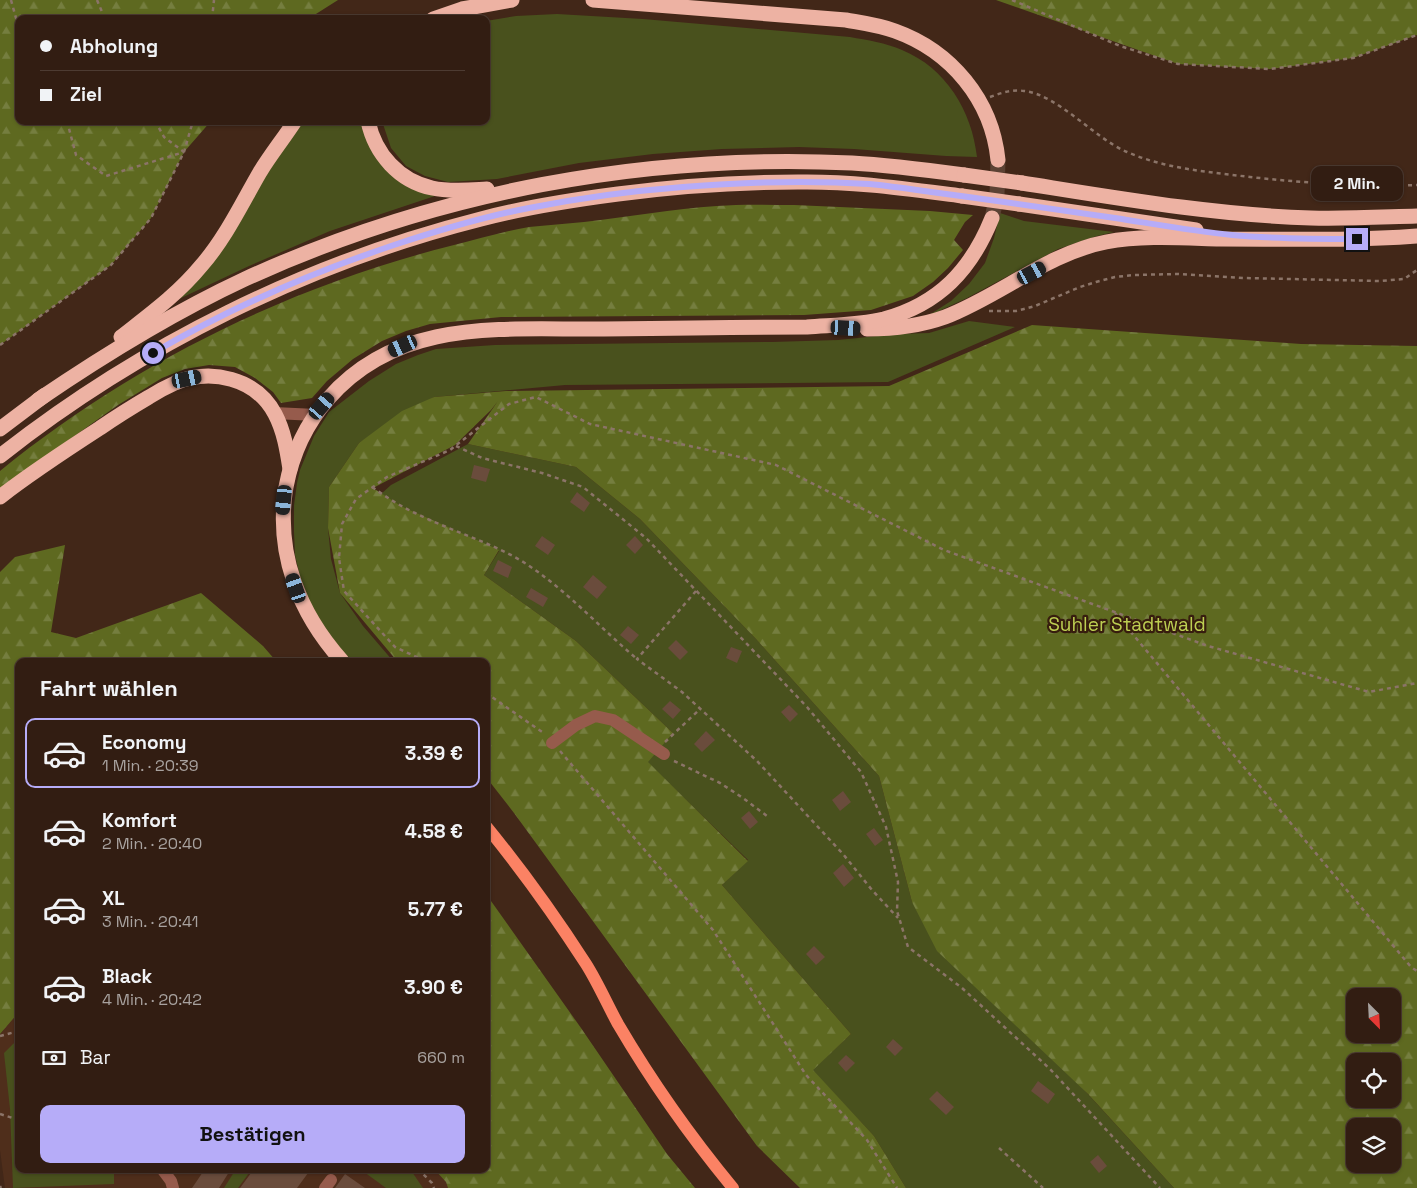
<!DOCTYPE html>
<html lang="de">
<head>
<meta charset="utf-8">
<style>
  :root { --surface:#321d12; --page:#3d2a20; --text:#f1f3f6; --muted:#a8a29f; --line:#4d3b32; --accent:#b6acf8 }
  body { margin:0; font-family:"Space Grotesk",sans-serif; background:var(--page); color:var(--text); height:100vh; display:flex; flex-direction:column; font-size:19px; white-space:nowrap }
  * { box-sizing:border-box; margin:0 }
  p { font-size:16px; color:var(--muted) }
  .icon { flex:none; width:28px; height:28px; fill:none; stroke:currentColor; stroke-width:2; stroke-linecap:round; stroke-linejoin:round }
  .map { position:relative; flex:1; overflow:hidden }
  .panel { position:absolute; left:15px; top:658px; width:475px; height:515px; display:flex; flex-direction:column; background:var(--surface); border-radius:10px; box-shadow:0 1px 4px #0004,0 0 0 1px var(--line) }
  .panel>* { flex:none }
  .top-card { position:absolute; left:15px; top:15px; width:475px; height:110px; border-radius:10px; box-shadow:0 1px 4px #0004,0 0 0 1px var(--line); display:grid; align-content:center; height:110px; padding:0 25px; background:var(--surface) }
  .needle { width:32px; rotate:156deg }
  .controls { position:absolute; left:1346px; top:988px; display:grid; gap:10px }
  .controls a { display:grid; place-items:center; width:55px; height:55px; border-radius:10px; background:var(--surface); box-shadow:0 1px 4px #0004,0 0 0 1px var(--line); font-size:25px }
  .end { position:absolute; width:22px; height:22px; margin:-11px; border:6px solid #b6acf8; background:#111; box-shadow:0 0 0 2px #111 }
  .from { border-radius:50% }
  .bubble { position:absolute; height:35px; border-radius:10px; background:var(--surface); box-shadow:0 1px 4px #0004,0 0 0 1px var(--line); font-size:16px; font-weight:600; line-height:35px; text-align:center }
  .car { position:absolute; width:15px; height:30px; margin:-15px -8px; border-radius:6px; box-shadow:0 0 4px 1px #0007; background:linear-gradient(#222 24%,#8ab4d8 0 40%,#222 0 76%,#8ab4d8 0 86%,#222 0) }
  .top-card b { display:flex; align-items:center; gap:18px; height:48px; font-size:19px }
  .top-card b+b { border-top:1px solid var(--line) }
  .top-card i { width:12px; height:12px; background:var(--text) }
  ul { padding:0; list-style:none }
  li { display:flex; align-items:center; gap:15px; height:70px; margin:0 10px 8px; padding:0 15px; border:2px solid transparent; border-radius:10px }
  li div { flex:1 }
  li b { display:block; font-size:19px }
  li em { font-style:normal; font-weight:600 }
  li.selected { border-color:var(--accent) }
  li>.icon { width:45px; height:45px; stroke-width:1.5 }
  h2 { padding:0 25px; font-size:22px; line-height:60px }
  .pay { display:flex; align-items:center; gap:12px; height:55px; padding:0 25px; font-size:19px }
  .pay p { margin-inline-start:auto }
  .primary-button { display:flex; gap:10px; margin-top:auto; padding:10px 25px }
  .primary-button a { flex:1; height:58px; border-radius:10px; background:var(--accent); color:#111; font-size:20px; font-weight:600; line-height:58px; text-align:center }
  .map>svg:first-child { display:block }
</style>
</head>
<body>
<div class="map">
<svg width="1417" height="1188" viewBox="0 0 1417 1188">
  <defs>
    <pattern id="forest-firs" width="22" height="20" patternUnits="userSpaceOnUse" patternTransform="scale(1.25)"><rect width="22" height="20" fill="#5e6920"/><path d="M5 1l3.5 6h-7zM16 11l3.5 6h-7z" fill="#757e3f"/></pattern>
  </defs>
  <rect width="100%" height="100%" fill="#422718"/>
  <path fill="#4f2e1b" d="M19,1012V1169H434L446,1182L448,1188H5L0,1150V1034Z"/>
  <g fill="#49511d">
    <path d="M557,14L643,19L850,37C867,40 886,43 902,50C946,68 972,111 977,157L946,156L854,149L799,147L722,149L653,154L579,163L497,179L448,182L425,176L406,166L391,148L382,121H486V21L516,16Z"/>
    <path d="M301,121H364L373,147L438,195L330,231L249,266L179,299L192,284L265,171Z"/>
    <path d="M1000,213L1024,221L1114,232L1097,236L1058,249L967,298L926,317L951,301L969,284L985,263L994,238Z"/>
    <path d="M969,321L1015,327L888,382L565,385L434,397L359,443L329,487L328,528L331,559L340,593L363,626L393,661H353L334,644L311,606L300,576L295,555L294,532V505L297,483L300,470L314,436L329,412L369,381L396,364L418,355L436,349L495,345L772,342L838,340L897,334L929,333Z"/>
    <path d="M468,444L576,467L640,519L756,639L879,776L912,902L1174,1188H906L874,1136L812,1070L851,1034L722,885L748,860L647,762L673,733L576,641L484,575L499,551L401,506L381,494L391,485Z"/>
    <path d="M19,1038V1169H114V1184L13,1188L10,1109L4,1053Z"/>
    <path d="M236,1169H252L238,1188H224Z"/>
    <path d="M360,1169H410L423,1188H386Z"/>
  </g>
  <g fill="url(#forest-firs)" fill-rule="evenodd">
    <path d="M0,0H338L308,19H19V121H211L184,152L151,218L111,265L0,345Z"/>
    <path d="M996,0H1417V35L1353,58L1270,69L1178,64Z"/>
    <path d="M794,205L930,211L973,215L965,222L954,240L963,250L948,268L933,282L913,296L871,310L804,315L501,317L430,324L406,331L382,341L353,359L327,381L312,398L281,403L273,392L255,378L235,367L209,365L185,369L162,378L118,405L0,489V471C131,364 290,286 454,245C478,239 504,231 529,227C547,225 566,224 584,222C628,217 673,209 717,206C742,204 768,205 794,205Z"/>
    <path d="M1032,325L1301,344L1417,346V1188H1174L1088,1094L937,951L912,902L879,776L756,639L640,519L576,467L468,444L498,401L491,410L455,445L373,488L401,506L499,550L484,575L576,641L673,733L648,762L748,861L722,885L851,1034L813,1070L874,1136L906,1188H800L757,1146L514,813L486,777V661H397L340,593L328,528L329,487L359,443L402,411L434,397L506,391L889,386ZM1355,996H1392V1034H1355ZM1355,1061H1392V1099H1355ZM1355,1126H1392V1164H1355Z"/>
    <path d="M65,545L51,632L76,638L201,593L263,646L276,661H19V1012L0,1034V572L15,557Z"/>
    <path d="M486,894L581,1028L667,1154L695,1188H448L446,1182L434,1169H486Z"/>
  </g>
  <g fill="#6a4c3c">
    <path d="M474,465L490,469L486,482L471,478Z"/>
    <path d="M577,492L590,503L584,512L570,502Z"/>
    <path d="M542,536L555,545L548,555L535,546Z"/>
    <path d="M635,536L643,545L635,554L626,545Z"/>
    <path d="M498,560L512,567L508,578L493,571Z"/>
    <path d="M593,575L607,587L597,599L583,587Z"/>
    <path d="M531,588L548,598L543,607L526,597Z"/>
    <path d="M628,626L639,635L631,644L620,635Z"/>
    <path d="M676,640L688,652L680,660L668,648Z"/>
    <path d="M731,647L742,651L737,663L726,658Z"/>
    <path d="M670,701L681,710L673,719L662,709Z"/>
    <path d="M789,705L798,714L790,722L781,712Z"/>
    <path d="M706,731L715,740L702,752L694,744Z"/>
    <path d="M843,791L851,802L840,811L832,800Z"/>
    <path d="M749,811L758,822L750,829L741,818Z"/>
    <path d="M874,828L883,840L875,846L866,834Z"/>
    <path d="M843,864L854,878L844,887L833,873Z"/>
    <path d="M814,946L825,957L816,965L806,954Z"/>
    <path d="M893,1039L903,1048L895,1056L886,1047Z"/>
    <path d="M846,1055L855,1063L846,1072L838,1063Z"/>
    <path d="M1038,1081L1055,1094L1048,1104L1031,1091Z"/>
    <path d="M937,1091L954,1107L946,1115L929,1099Z"/>
    <path d="M1098,1155L1107,1166L1099,1173L1090,1162Z"/>
    <path d="M205,1169H231L219,1188H192Z"/>
    <path d="M254,1169H311L297,1188H240Z"/>
    <path d="M345,1174L365,1188H335Z"/>
  </g>
  <g fill="none" stroke-linecap="round" stroke-linejoin="round">
    <path stroke="#5c4234" stroke-width="15" stroke-dasharray="15 8" stroke-linecap="butt" d="M992,218L997,195L998,160"/>
    <g stroke="#8b7468" stroke-width="2.5" stroke-dasharray="4 4" stroke-linecap="butt">
      <path d="M11,0L19,29"/>
      <path d="M97,0L105,19"/>
      <path d="M1012,0L1120,46L1178,64L1270,69L1353,58L1417,35"/>
      <path d="M212,19L214,0"/>
      <path d="M990,97C1001,93 1012,89 1024,91C1057,94 1094,138 1127,152C1166,169 1209,172 1250,177C1306,183 1361,187 1417,185"/>
      <path d="M67,121L76,155L106,176L184,152"/>
      <path d="M155,121L164,137L184,152"/>
      <path d="M989,311H1016L1024,309L1035,306L1080,287L1096,282L1115,277L1134,275L1178,274L1244,278L1380,281L1404,279L1417,270"/>
      <path d="M0,345L111,265L151,218L184,152L193,121"/>
      <path d="M456,446L482,458L542,473L583,487L646,538L807,707L861,772L886,827L898,882L897,911L908,947L962,988L1050,1069L1160,1188"/>
      <path d="M372,487C386,497 400,506 415,513C449,530 487,541 520,560C564,587 598,626 637,659"/>
      <path d="M696,591L637,659L682,692L757,761L843,854L872,890L898,918"/>
      <path d="M1115,613L1411,967L1417,971"/>
      <path d="M425,661L395,647L344,591L339,558L342,524L356,499L387,477L450,450L509,404L536,397L590,424L776,465L944,550L1208,646L1369,692L1417,683"/>
      <path d="M486,693L545,734"/>
      <path d="M665,742L700,709"/>
      <path d="M560,751L713,930L806,1075L867,1140L897,1188"/>
      <path d="M674,761L720,783L743,798L767,816"/>
      <path d="M0,1036L15,1032L19,1028"/>
      <path d="M0,1114L19,1120"/>
      <path d="M999,1148L1043,1188"/>
      <path d="M418,1169L432,1183L434,1188"/>
      <path d="M0,1186L1,1188"/>
    </g>
    <g stroke="#965b4c" stroke-width="12">
      <path d="M274,413L316,415"/>
      <path d="M552,743L576,725L595,716L613,720L664,754"/>
      <path d="M162,1169L171,1181L173,1188"/>
      <path d="M325,1188L331,1180"/>
    </g>
    <path stroke="#fb8264" stroke-width="12" d="M486,826C522,870 555,916 586,964C598,983 607,1004 618,1024C652,1082 690,1136 733,1188"/>
    <g stroke="#edb2a3" stroke-width="15">
      <path d="M593,0L846,20C863,23 879,25 895,31C951,51 992,100 998,160"/>
      <path d="M433,19L462,9L512,0"/>
      <path d="M368,121C375,154 399,181 432,188C450,192 469,190 487,189"/>
      <path d="M1022,183C1117,198 1214,215 1311,218C1346,219 1382,217 1417,216"/>
      <path d="M1019,204L1196,230"/>
      <path d="M867,329C894,329 920,326 945,317C1000,296 1048,253 1106,242C1143,235 1183,238 1220,239C1286,239 1352,241 1417,236"/>
      <path d="M121,337C149,315 178,294 201,266C225,239 242,203 260,172C271,154 284,138 295,121"/>
      <path d="M38,400C104,355 172,313 245,279C435,192 644,153 852,163C889,165 927,170 964,175"/>
      <path d="M0,429L45,395"/>
      <path d="M0,456C141,345 307,263 481,219C526,207 572,200 618,194C678,186 737,182 798,182C853,181 907,189 962,196"/>
      <path d="M0,497C32,472 66,450 100,428C116,417 132,407 149,397C157,392 166,387 175,383C211,368 256,378 275,414C284,431 287,450 290,469"/>
      <path d="M342,661C299,613 275,553 286,487C292,455 306,424 328,399C399,317 503,330 601,329C670,328 738,327 807,327C832,325 859,325 884,319C939,304 971,270 992,218"/>
    </g>
    <g stroke="#edb2a3" stroke-width="15">
      <path d="M964,175L1022,183"/>
      <path d="M962,196L1019,204"/>
    </g>
  </g>
  <g fill="none" stroke-linecap="round" stroke-linejoin="round">
    <path stroke="#b6acf8" stroke-width="6" d="M153,353C228,309 308,274 391,246C436,231 482,217 529,208C579,198 631,191 683,187C744,182 807,180 869,184C890,186 910,189 931,192C992,200 1054,209 1115,218C1154,224 1193,231 1232,235C1274,239 1315,239 1357,239"/>
  </g>
  <g text-anchor="middle" dominant-baseline="central" stroke-width="4.5" stroke-linejoin="round" paint-order="stroke">
    <g font-size="19" fill="#bdcf52" stroke="#371d0e">
      <text x="1127" y="624">Suhler Stadtwald</text>
    </g>
  </g>
</svg>
<div class="controls">
<a><svg class="needle" viewBox="-14 -14 28 28"><path d="M0-13l5 13h-10z" fill="#e53935"/><path d="M0 13l5-13h-10z" fill="#a8a29f"/></svg></a>
<a><svg class="icon" aria-label="locate" viewBox="0 0 24 24"><circle cx="12" cy="12" r="6"/><path d="M12 2v4M12 18v4M2 12h4M18 12h4"/></svg></a>
<a><svg class="icon" aria-label="layers" viewBox="0 0 24 24"><path d="M12 4l9 5-9 5-9-5zM3 14l9 5 9-5"/></svg></a>
</div>
<i class="end from" style="left:153px;top:353px"></i>
<i class="end" style="left:1357px;top:239px"></i>
<div class="bubble" style="left:1311px;top:166px;width:92px">2 Min.</div>
<i class="car" style="left:1032px;top:273px;rotate:62deg"></i>
<i class="car" style="left:846px;top:328px;rotate:93deg"></i>
<i class="car" style="left:403px;top:346px;rotate:246deg"></i>
<i class="car" style="left:187px;top:379px;rotate:78deg"></i>
<i class="car" style="left:322px;top:406px;rotate:41deg"></i>
<i class="car" style="left:284px;top:500px;rotate:186deg"></i>
<i class="car" style="left:296px;top:588px;rotate:341deg"></i>
<div class="top-card">
<b><i class="from"></i>Abholung</b>
<b><i></i>Ziel</b>
</div>
<section class="panel">
<h2>Fahrt wählen</h2>
<ul>
<li class="selected"><svg class="icon" aria-label="car" viewBox="0 0 24 24"><path d="M5 17H2v-5l4-1 3-4h7l3 4 3 1v5h-3M9 17h6M6 11h13"/><circle cx="7" cy="17" r="2"/><circle cx="17" cy="17" r="2"/></svg><div><b>Economy</b><p>1 Min. · 20:39</p></div><em>3.39 €</em></li>
<li><svg class="icon" aria-label="car" viewBox="0 0 24 24"><path d="M5 17H2v-5l4-1 3-4h7l3 4 3 1v5h-3M9 17h6M6 11h13"/><circle cx="7" cy="17" r="2"/><circle cx="17" cy="17" r="2"/></svg><div><b>Komfort</b><p>2 Min. · 20:40</p></div><em>4.58 €</em></li>
<li><svg class="icon" aria-label="car" viewBox="0 0 24 24"><path d="M5 17H2v-5l4-1 3-4h7l3 4 3 1v5h-3M9 17h6M6 11h13"/><circle cx="7" cy="17" r="2"/><circle cx="17" cy="17" r="2"/></svg><div><b>XL</b><p>3 Min. · 20:41</p></div><em>5.77 €</em></li>
<li><svg class="icon" aria-label="car" viewBox="0 0 24 24"><path d="M5 17H2v-5l4-1 3-4h7l3 4 3 1v5h-3M9 17h6M6 11h13"/><circle cx="7" cy="17" r="2"/><circle cx="17" cy="17" r="2"/></svg><div><b>Black</b><p>4 Min. · 20:42</p></div><em>3.90 €</em></li>
</ul>
<div class="pay"><svg class="icon" aria-label="cash" viewBox="0 0 24 24"><path d="M3 7h18v10H3z"/><circle cx="12" cy="12" r="2"/></svg>Bar<p>660 m</p></div>
<div class="primary-button"><a>Bestätigen</a></div>
</section>
</div>
</body>
</html>
